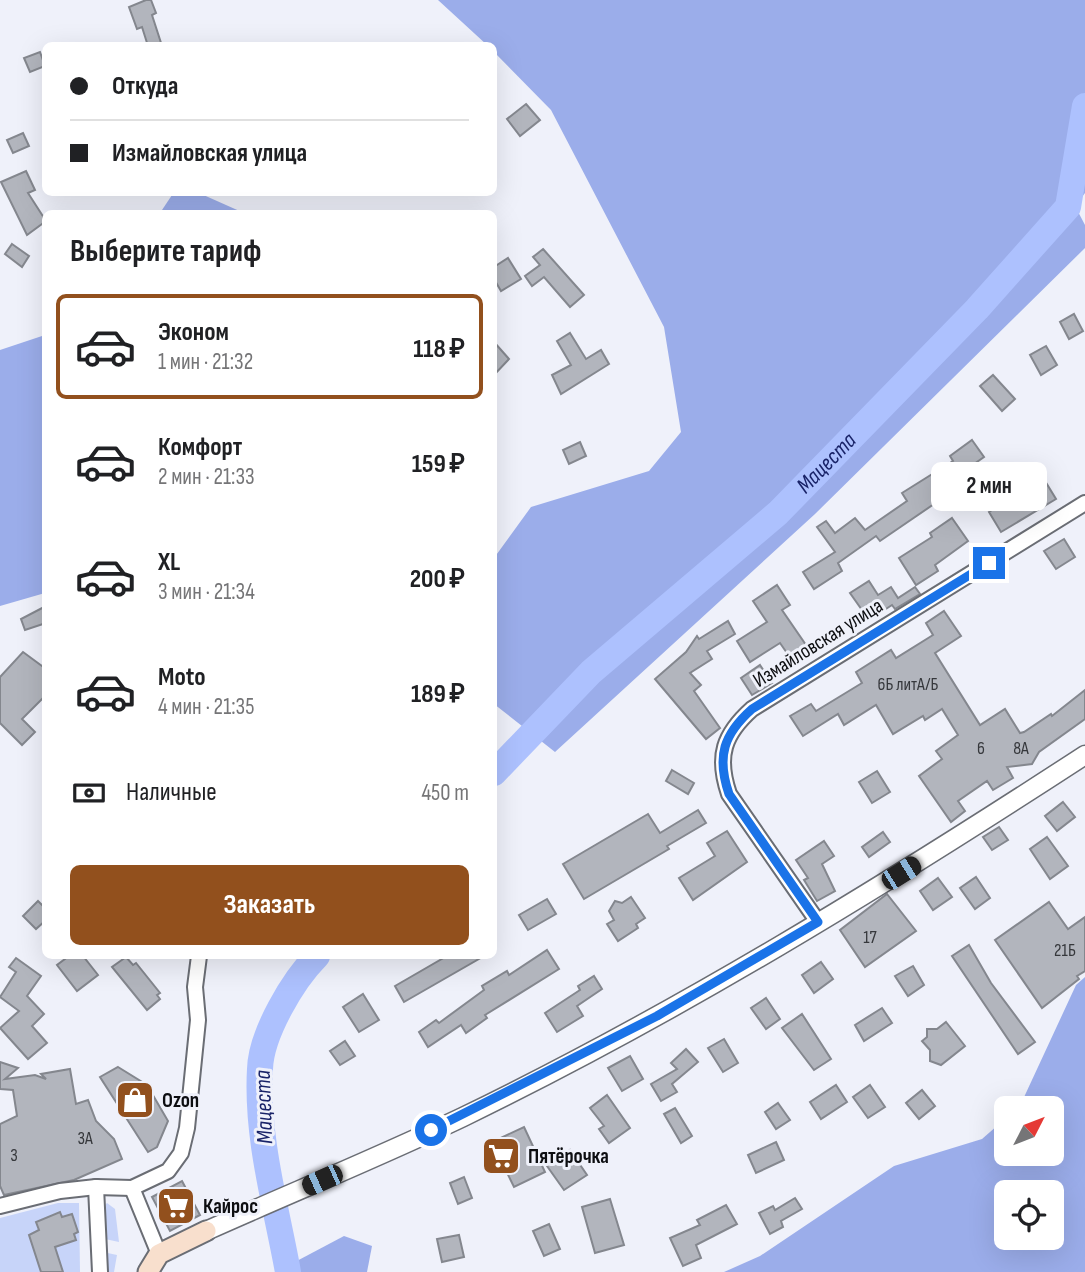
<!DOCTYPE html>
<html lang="ru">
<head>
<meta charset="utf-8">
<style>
  :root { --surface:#fff; --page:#f2f2f2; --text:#202124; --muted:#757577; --line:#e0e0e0; --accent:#92501d }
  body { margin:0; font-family:"Sofia Sans Condensed",sans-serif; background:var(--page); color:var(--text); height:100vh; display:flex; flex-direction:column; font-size:26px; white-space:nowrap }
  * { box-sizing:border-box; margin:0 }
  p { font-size:23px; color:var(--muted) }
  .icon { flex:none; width:38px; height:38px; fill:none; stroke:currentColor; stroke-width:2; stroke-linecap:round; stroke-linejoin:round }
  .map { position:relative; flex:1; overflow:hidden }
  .details { position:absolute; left:42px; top:210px; width:455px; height:749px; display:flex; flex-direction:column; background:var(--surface); border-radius:10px; box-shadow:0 7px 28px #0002 }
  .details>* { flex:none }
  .guide { position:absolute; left:42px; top:42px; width:455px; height:154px; border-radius:10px; box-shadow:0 7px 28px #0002; display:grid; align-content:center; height:154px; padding:0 28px; background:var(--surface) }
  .needle { width:46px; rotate:48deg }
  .tools { position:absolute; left:994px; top:1096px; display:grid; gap:14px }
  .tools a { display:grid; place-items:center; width:70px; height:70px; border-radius:10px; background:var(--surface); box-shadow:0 7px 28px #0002; font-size:35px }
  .end { position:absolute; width:32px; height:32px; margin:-16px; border:9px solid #1a73e8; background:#fff; box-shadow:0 0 0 4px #fff }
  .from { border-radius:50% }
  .bubble { position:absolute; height:49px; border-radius:10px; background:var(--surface); box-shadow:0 7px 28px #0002; font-size:23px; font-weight:700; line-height:49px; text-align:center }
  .car { position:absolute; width:21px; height:42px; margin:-21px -10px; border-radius:9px; box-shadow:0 0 5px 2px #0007; background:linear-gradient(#222 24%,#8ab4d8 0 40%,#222 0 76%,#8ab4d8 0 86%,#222 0) }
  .guide b { display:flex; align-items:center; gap:24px; height:66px; font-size:26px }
  .guide b+b { border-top:2px solid var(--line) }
  .guide i { width:18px; height:18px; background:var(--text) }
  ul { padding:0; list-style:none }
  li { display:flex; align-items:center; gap:21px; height:105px; margin:0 14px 10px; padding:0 14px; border:4px solid transparent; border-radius:10px }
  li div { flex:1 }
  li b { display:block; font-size:26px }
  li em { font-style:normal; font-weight:700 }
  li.selected { border-color:var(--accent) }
  li>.icon { width:63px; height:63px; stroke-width:1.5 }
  h2 { padding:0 28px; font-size:32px; line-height:84px }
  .pay { display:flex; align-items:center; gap:18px; height:77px; padding:0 28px; font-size:26px }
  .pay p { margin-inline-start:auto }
  .button { display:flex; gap:14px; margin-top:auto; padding:14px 28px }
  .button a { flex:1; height:80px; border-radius:10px; background:var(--accent); color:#fff; font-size:28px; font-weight:700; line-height:80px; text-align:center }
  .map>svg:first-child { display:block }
</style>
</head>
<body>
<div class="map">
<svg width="1085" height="1272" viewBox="0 0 1085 1272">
  <rect width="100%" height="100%" fill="#eff1fa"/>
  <g fill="#c7d4f9">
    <path d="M58,1203H79L80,1272H0V1218Z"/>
    <path d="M107,1203L115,1209L119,1242L105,1239L103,1252L117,1255L114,1272H105L98,1212Z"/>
  </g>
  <g fill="#9badea" fill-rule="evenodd">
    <path d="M438,0H1085V193L1075,206L1085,225V248L815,514L555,752L494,704V558L531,507L649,471L681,432L664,327L551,110L494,52V46L487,45Z"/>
    <path d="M174,192L199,193L244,213H160Z"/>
    <path d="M45,335V593L0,606V350Z"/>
    <path d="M1085,977V1272H724L760,1256L894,1166L982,1139L1006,1118V1153H1052V1108H1019L1076,985ZM1006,1192H1052V1237H1006Z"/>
    <path d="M344,1236L372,1246L367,1272H276Z"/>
  </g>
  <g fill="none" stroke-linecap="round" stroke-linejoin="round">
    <g stroke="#adc1fe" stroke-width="26">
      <path id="s1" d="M494,773L591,672L778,513L977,309L1068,207L1085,106"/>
      <path d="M288,1272C276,1206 256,1137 260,1069C261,1034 293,980 317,956"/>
    </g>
  </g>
  <g fill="#b2b5bd" stroke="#84878e" stroke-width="2">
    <path d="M146,0H151L156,13L152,15L162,46H148L142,27L137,29L129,7Z"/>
    <path d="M40,52L45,66L30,72L24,58Z"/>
    <path d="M526,104L540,120L520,136L507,119Z"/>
    <path d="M23,133L29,146L13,153L7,140Z"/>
    <path d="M26,171L35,190L28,193L46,221L27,235L1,182Z"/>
    <path d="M12,244L29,256L22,267L5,254Z"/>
    <path d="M543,249L584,295L570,307L544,277L532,286L525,276L540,265L533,257Z"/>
    <path d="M508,258L521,279L501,291L494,279V267Z"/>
    <path d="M1074,314L1083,331L1069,339L1060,322Z"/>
    <path d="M570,333L586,359L601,350L609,364L561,394L552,375L571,365L557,341Z"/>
    <path d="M494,342L509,359L494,375Z"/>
    <path d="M1046,346L1057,365L1041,375L1030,355Z"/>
    <path d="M993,375L1015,399L1002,411L980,386Z"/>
    <path d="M972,440L984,457L947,483L953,491L880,541L876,536L838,563L842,571L814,589L803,572L835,552L817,527L826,521L835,533L855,518L865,530L907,501L902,493L953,461L950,456Z"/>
    <path d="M580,442L586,456L569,464L563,450Z"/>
    <path d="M1042,476L1056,499L1001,532L989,512Z"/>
    <path d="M952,518L968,541L935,565L938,571L916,585L899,558L932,537L930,533Z"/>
    <path d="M1064,539L1075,557L1056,569L1044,551Z"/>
    <path d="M869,581L878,595L891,587L898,598L915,587L920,594L895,609L892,605L869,620L850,593Z"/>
    <path d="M777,585L790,605L782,610L806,645L789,656L780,643L750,662L737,641L767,622L753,601Z"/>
    <path d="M46,606V623L25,630L21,619Z"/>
    <path d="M944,611L961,636L935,653L980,725L1005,709L1020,733L1024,732L1051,714L1052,716L1085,690V719L1039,752L1032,764L1007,767L1013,778L993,790L987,781L958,801L965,811L951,822L919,776L942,759L936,751L958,735L942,709L925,720L923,716L893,734L876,705L844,725L838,714L803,736L790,716L811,704L816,711L862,683L856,672L891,650L896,658L933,635L926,623Z"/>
    <path d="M728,621L735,634L707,651L712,659L690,673L701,685L694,691L720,728L706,739L655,679L686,652L697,636L699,639Z"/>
    <path d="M23,652L46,669V695L22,719L35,732L22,745L0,723V677Z"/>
    <path d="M760,665L772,683L752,695L741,678Z"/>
    <path d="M672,770L694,783L688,794L666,781Z"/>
    <path d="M877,771L890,792L872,803L859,782Z"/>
    <path d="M1063,802L1075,817L1057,831L1045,816Z"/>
    <path d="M698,810L706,823L667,846L669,849L584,899L563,864L648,814L660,833Z"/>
    <path d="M999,827L1008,840L992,850L983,837Z"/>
    <path d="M727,831L747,862L693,900L679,878L715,856L707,843Z"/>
    <path d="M883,832L890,842L869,857L862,847Z"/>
    <path d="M1047,837L1068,866L1050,879L1030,849Z"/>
    <path d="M824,841L834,856L822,864L835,891L817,901L804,880L808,878L796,860Z"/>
    <path d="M976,877L990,898L975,909L960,888Z"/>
    <path d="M938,878L952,897L933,910L920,891Z"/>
    <path d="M887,894L916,931L865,967L840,930Z"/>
    <path d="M631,897L645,918L636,924L638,928L618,941L607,924L614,920L609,911L615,901L622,903Z"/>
    <path d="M547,899L556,914L528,930L519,915Z"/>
    <path d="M38,901L46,909V920L36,929L23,916Z"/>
    <path d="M1049,902L1068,929L1085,917V971L1077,976L1079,979L1042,1008L995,940Z"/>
    <path d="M969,945L991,983L1035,1042L1018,1054L952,956Z"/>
    <path d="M547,950L559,969L485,1015L487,1018L466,1033L461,1025L428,1047L419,1032L436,1020L439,1023L484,990L482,986L507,971L509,975Z"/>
    <path d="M69,956H83L98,975L77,991L57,965Z"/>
    <path d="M447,956H484L404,1002L395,986Z"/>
    <path d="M126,957L133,965L136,963L160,993L157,995L160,999L147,1010L112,967Z"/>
    <path d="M16,958L41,976L27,996L44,1014L32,1026L47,1043L28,1059L0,1028L19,1011L0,997L16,972L9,967Z"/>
    <path d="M821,962L833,979L814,993L802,975Z"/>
    <path d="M913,966L924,985L908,996L895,976Z"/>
    <path d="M594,976L602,989L577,1006L583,1016L557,1032L545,1013L580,990L578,986Z"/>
    <path d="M363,994L379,1020L359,1032L343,1007Z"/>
    <path d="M766,998L780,1019L766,1029L751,1008Z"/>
    <path d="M882,1008L892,1023L864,1041L855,1025Z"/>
    <path d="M802,1014L831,1059L814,1070L782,1028Z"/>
    <path d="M946,1022L965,1046L941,1065L930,1061V1050L922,1041L927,1037V1029H937Z"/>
    <path d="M724,1039L738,1063L723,1072L708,1048Z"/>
    <path d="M345,1041L355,1056L340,1065L330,1051Z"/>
    <path d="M686,1049L698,1062L672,1084L677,1092L661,1101L651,1084L677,1069L671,1063Z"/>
    <path d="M630,1056L643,1079L622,1091L608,1068Z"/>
    <path d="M0,1062L18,1068L5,1079L35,1075L46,1079L41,1074L70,1069L76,1104L88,1100L96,1121L114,1139L122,1159L74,1180L4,1195L0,1186V1124L17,1116L13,1090L0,1089Z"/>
    <path d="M118,1067L147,1085L168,1121L157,1147L148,1152L100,1077Z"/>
    <path d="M836,1085L847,1102L821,1119L810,1102Z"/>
    <path d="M870,1085L885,1107L868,1118L853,1097Z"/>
    <path d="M922,1090L935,1106L919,1119L906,1103Z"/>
    <path d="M607,1095L630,1128L609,1143L599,1129L604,1126L590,1108Z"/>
    <path d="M778,1103L790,1120L776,1129L765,1112Z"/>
    <path d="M675,1108L692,1136L681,1143L664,1114Z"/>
    <path d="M524,1127L545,1172L514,1187L492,1142Z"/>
    <path d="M776,1142L784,1160L756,1173L748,1155Z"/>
    <path d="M570,1150L587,1175L564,1190L547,1166Z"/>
    <path d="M464,1177L472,1198L458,1204L450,1183Z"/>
    <path d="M182,1181L200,1215L170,1231L152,1197Z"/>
    <path d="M795,1198L802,1209L781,1221L783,1227L770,1234L759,1213L773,1206L775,1210Z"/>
    <path d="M610,1199L624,1245L595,1253L582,1207Z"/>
    <path d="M726,1205L737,1224L696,1245L701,1258L683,1266L670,1238L700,1225L697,1220Z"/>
    <path d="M60,1212L62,1217L72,1214L78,1232L74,1234L76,1240L55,1247L63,1272H41L29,1235L39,1230L36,1222Z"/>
    <path d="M549,1224L560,1249L544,1256L533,1231Z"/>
    <path d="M459,1235L464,1257L442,1262L437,1239Z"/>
  </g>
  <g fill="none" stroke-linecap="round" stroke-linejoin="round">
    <defs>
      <g id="minor">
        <path d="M818,922L729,794C716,756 724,734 752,709L1085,503"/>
        <path d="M96,1187L100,1272"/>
        <path d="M132,1188L159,1254"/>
        <path d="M0,1206L60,1191L96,1187L132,1188L168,1171L181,1153L187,1128L198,1020L195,987L199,956"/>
      </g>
      <path id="tertiary" d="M206,1231C291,1193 379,1157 463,1117C679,1012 884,886 1085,755"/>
      <path id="secondary" d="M148,1272L159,1254L206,1231"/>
    </defs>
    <use href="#minor" stroke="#6a6d74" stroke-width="18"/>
    <use href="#tertiary" stroke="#6a6d74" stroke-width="21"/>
    <use href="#secondary" stroke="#6a6d74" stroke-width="23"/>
    <use href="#minor" stroke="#fff" stroke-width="14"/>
    <use href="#tertiary" stroke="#fff" stroke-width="18"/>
    <use href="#secondary" stroke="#f8dfcd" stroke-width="19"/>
  </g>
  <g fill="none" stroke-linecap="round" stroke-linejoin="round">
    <path stroke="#1a73e8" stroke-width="9" d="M431,1130L657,1016L818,922L729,794C716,756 724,734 752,709L989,563"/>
  </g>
  <defs>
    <symbol id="shop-square" viewBox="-11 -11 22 22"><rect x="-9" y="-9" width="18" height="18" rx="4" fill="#92501d" stroke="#eff1fa"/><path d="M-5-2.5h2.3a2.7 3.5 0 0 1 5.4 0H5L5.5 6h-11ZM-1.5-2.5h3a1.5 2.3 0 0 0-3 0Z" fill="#fff"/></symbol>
    <symbol id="supermarket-square" viewBox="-11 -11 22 22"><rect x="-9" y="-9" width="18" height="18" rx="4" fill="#92501d" stroke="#eff1fa"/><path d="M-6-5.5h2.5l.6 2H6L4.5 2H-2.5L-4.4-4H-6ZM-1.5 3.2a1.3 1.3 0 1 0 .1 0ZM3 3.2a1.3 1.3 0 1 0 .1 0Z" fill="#fff"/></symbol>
  </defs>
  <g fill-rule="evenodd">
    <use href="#shop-square" x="113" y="1078" width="44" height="44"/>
    <use href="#supermarket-square" x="479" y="1134" width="44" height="44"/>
    <use href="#supermarket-square" x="154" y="1184" width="44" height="44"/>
  </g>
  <g text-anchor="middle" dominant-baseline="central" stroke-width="6" stroke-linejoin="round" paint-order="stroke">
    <g font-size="18" fill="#36383c">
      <text x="908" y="684">6Б литА/Б</text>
      <text x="981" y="748">6</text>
      <text x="1021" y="748">8А</text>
      <text x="870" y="937">17</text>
      <text x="1065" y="950">21Б</text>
      <text x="85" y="1138">3А</text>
      <text x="14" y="1155">3</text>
    </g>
    <g font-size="21" fill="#0d0e11" stroke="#eff1fa">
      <text transform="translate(818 643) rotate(-32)">Измайловская улица</text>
    </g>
    <g font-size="21" font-weight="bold" fill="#0d0e11" stroke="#eff1fa" text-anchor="start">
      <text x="162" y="1100">Ozon</text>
      <text x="528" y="1156">Пятёрочка</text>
      <text x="203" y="1206">Кайрос</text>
    </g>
    <g font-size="23" font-style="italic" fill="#192368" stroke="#eff1fa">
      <text stroke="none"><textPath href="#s1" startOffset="455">Мацеста</textPath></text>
      <text transform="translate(264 1107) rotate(-92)">Мацеста</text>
    </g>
  </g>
</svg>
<div class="tools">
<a><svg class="needle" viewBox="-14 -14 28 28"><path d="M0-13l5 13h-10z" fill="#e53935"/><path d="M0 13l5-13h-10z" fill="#757577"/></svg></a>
<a><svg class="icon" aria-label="locate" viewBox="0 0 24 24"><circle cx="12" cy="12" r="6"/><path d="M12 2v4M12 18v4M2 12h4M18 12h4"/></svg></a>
</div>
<i class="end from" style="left:431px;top:1130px"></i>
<i class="end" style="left:989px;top:563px"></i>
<div class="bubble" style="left:931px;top:462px;width:116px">2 мин</div>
<i class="car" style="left:901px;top:873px;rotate:58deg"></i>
<i class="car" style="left:322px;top:1180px;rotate:246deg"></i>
<div class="guide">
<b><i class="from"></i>Откуда</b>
<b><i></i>Измайловская улица</b>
</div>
<section class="details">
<h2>Выберите тариф</h2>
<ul>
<li class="selected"><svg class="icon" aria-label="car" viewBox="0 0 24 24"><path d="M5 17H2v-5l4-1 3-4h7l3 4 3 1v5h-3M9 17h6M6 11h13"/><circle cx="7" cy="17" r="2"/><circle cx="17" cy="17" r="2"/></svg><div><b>Эконом</b><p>1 мин · 21:32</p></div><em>118 ₽</em></li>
<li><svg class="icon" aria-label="car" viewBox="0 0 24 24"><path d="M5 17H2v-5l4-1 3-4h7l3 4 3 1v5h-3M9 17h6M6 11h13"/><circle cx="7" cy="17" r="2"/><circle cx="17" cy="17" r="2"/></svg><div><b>Комфорт</b><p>2 мин · 21:33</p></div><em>159 ₽</em></li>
<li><svg class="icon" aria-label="car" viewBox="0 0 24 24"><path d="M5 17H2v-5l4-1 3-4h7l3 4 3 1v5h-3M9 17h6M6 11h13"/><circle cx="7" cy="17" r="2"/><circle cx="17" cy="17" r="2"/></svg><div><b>XL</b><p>3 мин · 21:34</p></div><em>200 ₽</em></li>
<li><svg class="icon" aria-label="car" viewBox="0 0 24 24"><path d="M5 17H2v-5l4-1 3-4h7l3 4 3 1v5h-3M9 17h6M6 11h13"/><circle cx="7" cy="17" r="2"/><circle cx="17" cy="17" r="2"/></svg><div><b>Moto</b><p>4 мин · 21:35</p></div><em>189 ₽</em></li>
</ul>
<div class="pay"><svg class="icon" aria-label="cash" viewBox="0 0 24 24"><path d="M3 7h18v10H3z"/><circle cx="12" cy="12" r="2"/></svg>Наличные<p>450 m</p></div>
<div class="button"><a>Заказать</a></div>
</section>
</div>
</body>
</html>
